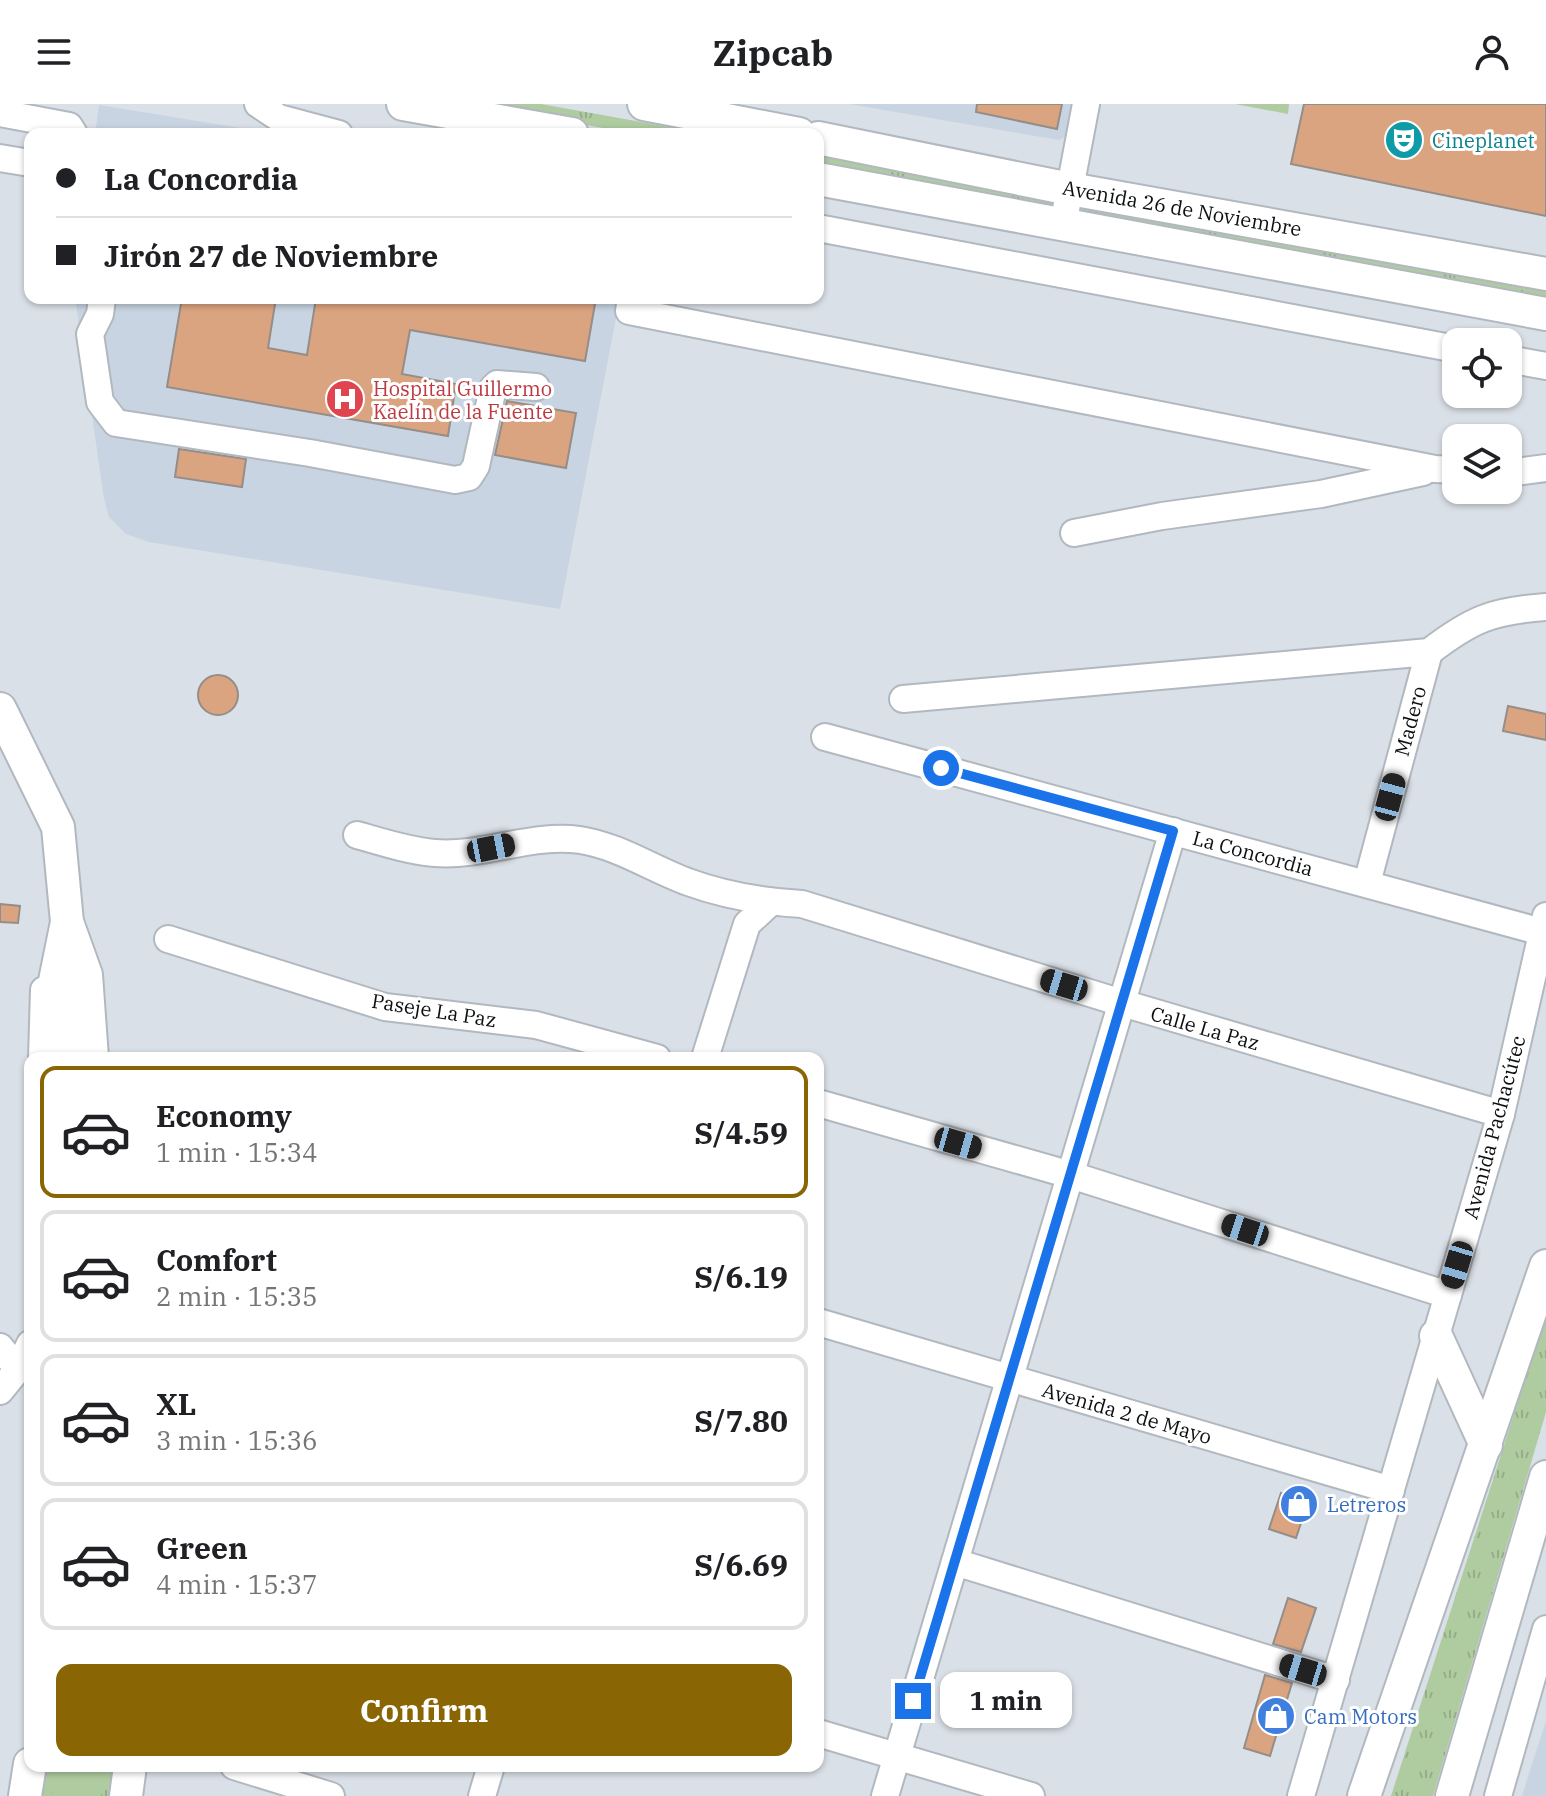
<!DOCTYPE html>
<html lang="en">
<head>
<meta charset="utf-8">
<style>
  :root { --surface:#fff; --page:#f2f2f2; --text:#202124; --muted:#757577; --line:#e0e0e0; --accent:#8a6503 }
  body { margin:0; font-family:"IBM Plex Serif",serif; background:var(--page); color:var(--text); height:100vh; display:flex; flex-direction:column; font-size:30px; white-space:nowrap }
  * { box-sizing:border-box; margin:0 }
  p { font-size:26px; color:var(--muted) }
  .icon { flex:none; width:44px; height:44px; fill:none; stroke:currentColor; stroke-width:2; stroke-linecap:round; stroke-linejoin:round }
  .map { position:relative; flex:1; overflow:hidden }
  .side { position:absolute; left:24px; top:948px; width:800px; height:720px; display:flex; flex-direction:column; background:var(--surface); border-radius:16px; box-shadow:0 2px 6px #0004 }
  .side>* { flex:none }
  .banner { position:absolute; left:24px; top:24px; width:800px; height:176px; border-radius:16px; box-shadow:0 2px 6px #0004; display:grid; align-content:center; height:176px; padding:0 32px; background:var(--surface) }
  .controls { position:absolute; left:1442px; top:224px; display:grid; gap:16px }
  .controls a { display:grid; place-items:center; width:80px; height:80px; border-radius:16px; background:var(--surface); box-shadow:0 2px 6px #0004; font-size:40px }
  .end { position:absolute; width:36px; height:36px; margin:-18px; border:10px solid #1a73e8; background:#fff; box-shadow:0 0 0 4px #fff }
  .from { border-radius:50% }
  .bubble { position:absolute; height:56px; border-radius:16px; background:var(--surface); box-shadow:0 2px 6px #0004; font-size:26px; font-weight:700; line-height:56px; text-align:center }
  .car { position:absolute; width:24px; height:48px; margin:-24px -12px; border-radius:10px; box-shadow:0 0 6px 2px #0007; background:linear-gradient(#222 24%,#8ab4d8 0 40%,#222 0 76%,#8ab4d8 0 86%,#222 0) }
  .banner b { display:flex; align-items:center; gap:28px; height:76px; font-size:30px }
  .banner b+b { border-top:2px solid var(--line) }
  .banner i { width:20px; height:20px; background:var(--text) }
  ul { padding:14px 0 0; list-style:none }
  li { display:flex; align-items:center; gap:24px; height:132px; margin:0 16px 12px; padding:0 16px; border:4px solid var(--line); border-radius:16px }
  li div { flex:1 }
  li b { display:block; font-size:30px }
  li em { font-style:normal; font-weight:700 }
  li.selected { border-color:var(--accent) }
  li>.icon { width:72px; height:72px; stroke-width:1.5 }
  .cta { display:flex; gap:16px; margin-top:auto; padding:16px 32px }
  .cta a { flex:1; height:92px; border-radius:16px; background:var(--accent); color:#fff; font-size:32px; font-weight:700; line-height:92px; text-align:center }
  header { display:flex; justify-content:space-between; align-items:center; height:104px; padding:0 32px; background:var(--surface); font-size:36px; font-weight:700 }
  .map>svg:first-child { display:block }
</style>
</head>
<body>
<header><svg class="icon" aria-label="menu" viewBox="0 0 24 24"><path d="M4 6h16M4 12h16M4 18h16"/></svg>Zipcab<svg class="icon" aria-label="person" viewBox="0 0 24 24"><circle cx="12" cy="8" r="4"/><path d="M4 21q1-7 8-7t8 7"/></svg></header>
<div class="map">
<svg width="1546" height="1692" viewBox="0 0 1546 1692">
  <defs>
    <pattern id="grass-tufts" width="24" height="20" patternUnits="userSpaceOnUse" patternTransform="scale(2)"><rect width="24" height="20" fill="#afcba0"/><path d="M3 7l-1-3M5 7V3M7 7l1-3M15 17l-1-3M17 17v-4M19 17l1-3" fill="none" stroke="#95ad89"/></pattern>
  </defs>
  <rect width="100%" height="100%" fill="#dae0e7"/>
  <g fill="#c8d4e1">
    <path d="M849,0H1073L1068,31L1059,36Z"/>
    <path d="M99,1L278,30H95Z"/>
    <path d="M75,194H620L560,505L149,438L126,430L109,413L104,395Z"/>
    <path d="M1546,1617V1692H1522L1530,1666Z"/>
  </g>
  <g fill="url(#grass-tufts)">
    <path d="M473,0H541L708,30H635Z"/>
    <path d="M818,50L1546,183V197L818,64Z"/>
    <path d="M1546,1211V1308L1433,1692H1391Z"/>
    <path d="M40,1662H120L116,1692H36Z"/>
  </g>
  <g fill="#afcba0">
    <path d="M1235,0H1289L1288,10Z"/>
    <path d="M56,1662H106L101,1692H51Z"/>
  </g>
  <g fill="#dba481" stroke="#958d88" stroke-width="2">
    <path d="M977,0H1062L1057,25L976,8Z"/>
    <path d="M1304,0H1546V112L1291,60Z"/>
    <path d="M182,194H276L268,244L307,251L316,194H596L585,257L410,226L402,270L456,280L448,332L167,283Z"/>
    <path d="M507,297L576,309L566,364L495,351Z"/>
    <path d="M179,345L246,355L242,383L175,373Z"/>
    <circle cx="218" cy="591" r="20"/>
    <path d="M1508,602L1546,610V636L1503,627Z"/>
    <path d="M0,800L20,802L18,819L0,818Z"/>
    <path d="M1281,1389L1308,1398L1296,1434L1269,1425Z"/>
    <path d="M1288,1494L1316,1504L1301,1548L1273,1540Z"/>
    <path d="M1265,1571L1292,1579L1270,1652L1244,1644Z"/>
  </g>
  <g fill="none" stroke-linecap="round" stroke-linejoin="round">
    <defs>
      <g id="minor">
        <path d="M258,0L279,14L339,30"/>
        <path d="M0,9L69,22L74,30"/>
        <path d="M0,54L30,59"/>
        <path d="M1063,121L1086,0"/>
        <path d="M818,124L1456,245"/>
        <path d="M102,194L100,210L90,230L100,298L116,319L310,349L455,376L469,373L476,362L493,284L497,280L536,283"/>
        <path d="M631,194L629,207L1435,365L1456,366"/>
        <path d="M1508,255L1546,262"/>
        <path d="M1508,369L1546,364"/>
        <path d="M1074,429L1162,412L1321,390L1423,368"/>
        <path d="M903,595L1429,548C1472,515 1492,507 1546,503"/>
        <path d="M825,633L1542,828"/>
        <path d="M357,731C382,738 409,747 435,749C484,753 531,729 580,736C619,742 652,765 688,778C724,791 764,798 802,800L1122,899L1501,1010"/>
        <path d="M1367,779L1429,548"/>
        <path d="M168,835L385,903L536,921L657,954"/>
        <path d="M42,954L44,886"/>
        <path d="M705,954L747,820L771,798"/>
        <path d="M818,999L1071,1071L1448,1191"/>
        <path d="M818,1218L1391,1386"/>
        <path d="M0,1243L18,1265"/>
        <path d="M0,1287L18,1265L30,1240"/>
        <path d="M955,1458L1336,1576"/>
        <path d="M818,1629L1031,1692"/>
        <path d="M234,1662L331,1692"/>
        <path d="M482,1692L491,1662"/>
        <path d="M885,1692L1173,727"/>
        <path d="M1301,1692L1501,1010L1546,812"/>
        <path d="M1498,1692L1546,1525"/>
      </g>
      <g id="major">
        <path d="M403,0L572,30"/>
        <path d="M644,0L799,30"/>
        <path d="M818,34L1070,85L1546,170"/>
        <path d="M818,75L1546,210"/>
        <path d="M0,605L58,723L67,818L86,871L92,954"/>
        <path d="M62,954L55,877L67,818"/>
        <path d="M1436,1232L1486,1341"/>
        <path d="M25,1692L30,1660"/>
        <path d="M126,1692L130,1662"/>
        <path d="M1364,1692L1546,1162"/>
        <path d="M1452,1692L1546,1373"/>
      </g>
    </defs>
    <use href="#minor" stroke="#b2b8bf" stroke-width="30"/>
    <use href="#major" stroke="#b2b8bf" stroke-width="36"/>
    <use href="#minor" stroke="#fff" stroke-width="26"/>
    <use href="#major" stroke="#fff" stroke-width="32"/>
  </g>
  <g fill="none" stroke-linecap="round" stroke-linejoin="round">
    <path stroke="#1a73e8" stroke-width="10" d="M913,1597L1173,727L941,664"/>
  </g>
  <defs>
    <symbol id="theatre-disc" viewBox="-11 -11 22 22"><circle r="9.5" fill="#0f9aa8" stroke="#fff"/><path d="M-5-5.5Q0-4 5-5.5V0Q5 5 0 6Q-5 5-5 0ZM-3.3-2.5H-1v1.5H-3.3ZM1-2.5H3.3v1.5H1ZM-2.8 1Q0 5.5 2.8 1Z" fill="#fff"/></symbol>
    <symbol id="hospital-disc" viewBox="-11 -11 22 22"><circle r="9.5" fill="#e0444e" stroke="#fff"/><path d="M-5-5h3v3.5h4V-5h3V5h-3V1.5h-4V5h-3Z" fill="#fff"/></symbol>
    <symbol id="shop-disc" viewBox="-11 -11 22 22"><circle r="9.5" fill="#3f7fe0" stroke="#fff"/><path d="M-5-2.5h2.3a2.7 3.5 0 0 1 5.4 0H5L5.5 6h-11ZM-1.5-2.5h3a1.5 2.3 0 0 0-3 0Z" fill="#fff"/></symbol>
  </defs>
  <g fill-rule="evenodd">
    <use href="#theatre-disc" x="1382" y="14" width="44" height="44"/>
    <use href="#hospital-disc" x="323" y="273" width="44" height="44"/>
    <use href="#shop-disc" x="1277" y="1378" width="44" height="44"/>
    <use href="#shop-disc" x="1254" y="1590" width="44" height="44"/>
  </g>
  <g text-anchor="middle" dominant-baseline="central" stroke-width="6" stroke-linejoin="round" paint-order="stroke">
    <g font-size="20" fill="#0d838f" stroke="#fff" text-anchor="start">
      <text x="1432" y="36">Cineplanet</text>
    </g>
    <g font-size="20" fill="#0c0f11" stroke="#fff">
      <text transform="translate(1182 104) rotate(10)">Avenida 26 de Noviembre</text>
      <text transform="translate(1410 617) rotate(-75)">Madero</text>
      <text transform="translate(1253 749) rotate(15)">La Concordia</text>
      <text transform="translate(434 906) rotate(9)">Paseje La Paz</text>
      <text transform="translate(1205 924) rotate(16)">Calle La Paz</text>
      <text transform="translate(1494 1023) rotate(-75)">Avenida Pachacútec</text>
      <text transform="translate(1127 1309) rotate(16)">Avenida 2 de Mayo</text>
    </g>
    <g font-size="20" fill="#be3a42" stroke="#fff" text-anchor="start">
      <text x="373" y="284">Hospital Guillermo<tspan x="373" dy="23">Kaelín de la Fuente</tspan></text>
    </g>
    <g font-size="20" fill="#366cbe" stroke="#fff" text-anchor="start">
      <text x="1327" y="1400">Letreros</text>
      <text x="1304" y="1612">Cam Motors</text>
    </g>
  </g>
</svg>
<div class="controls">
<a><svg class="icon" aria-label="locate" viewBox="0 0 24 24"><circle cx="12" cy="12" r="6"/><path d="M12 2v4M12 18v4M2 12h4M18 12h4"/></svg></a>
<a><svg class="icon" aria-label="layers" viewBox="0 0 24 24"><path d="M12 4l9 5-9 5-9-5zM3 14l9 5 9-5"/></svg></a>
</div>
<i class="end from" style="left:941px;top:664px"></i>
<i class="end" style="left:913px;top:1597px"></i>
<div class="bubble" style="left:940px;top:1568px;width:132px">1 min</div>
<i class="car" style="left:1390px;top:693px;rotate:15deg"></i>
<i class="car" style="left:491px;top:744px;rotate:79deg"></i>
<i class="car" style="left:1064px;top:881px;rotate:287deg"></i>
<i class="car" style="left:958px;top:1039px;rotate:106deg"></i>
<i class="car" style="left:1245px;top:1126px;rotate:288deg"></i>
<i class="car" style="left:1457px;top:1161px;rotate:197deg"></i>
<i class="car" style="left:1303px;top:1566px;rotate:287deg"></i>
<div class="banner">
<b><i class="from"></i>La Concordia</b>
<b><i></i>Jirón 27 de Noviembre</b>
</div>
<section class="side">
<ul>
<li class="selected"><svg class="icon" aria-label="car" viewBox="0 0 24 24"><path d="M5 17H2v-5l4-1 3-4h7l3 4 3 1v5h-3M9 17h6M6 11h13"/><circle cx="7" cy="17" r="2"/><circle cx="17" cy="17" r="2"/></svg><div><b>Economy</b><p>1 min · 15:34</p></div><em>S/4.59</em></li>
<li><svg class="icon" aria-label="car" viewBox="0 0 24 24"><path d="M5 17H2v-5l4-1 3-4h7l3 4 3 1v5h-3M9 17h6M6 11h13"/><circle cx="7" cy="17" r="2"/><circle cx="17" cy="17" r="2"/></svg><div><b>Comfort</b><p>2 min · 15:35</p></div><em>S/6.19</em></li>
<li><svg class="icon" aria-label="car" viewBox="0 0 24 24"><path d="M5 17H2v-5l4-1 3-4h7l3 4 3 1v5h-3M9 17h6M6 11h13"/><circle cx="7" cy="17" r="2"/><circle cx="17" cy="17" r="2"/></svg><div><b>XL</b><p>3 min · 15:36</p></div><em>S/7.80</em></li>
<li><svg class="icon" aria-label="car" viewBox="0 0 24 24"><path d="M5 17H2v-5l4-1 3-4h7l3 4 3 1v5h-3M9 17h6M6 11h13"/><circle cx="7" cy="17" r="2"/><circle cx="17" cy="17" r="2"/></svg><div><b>Green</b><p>4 min · 15:37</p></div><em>S/6.69</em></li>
</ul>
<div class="cta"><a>Confirm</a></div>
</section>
</div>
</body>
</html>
